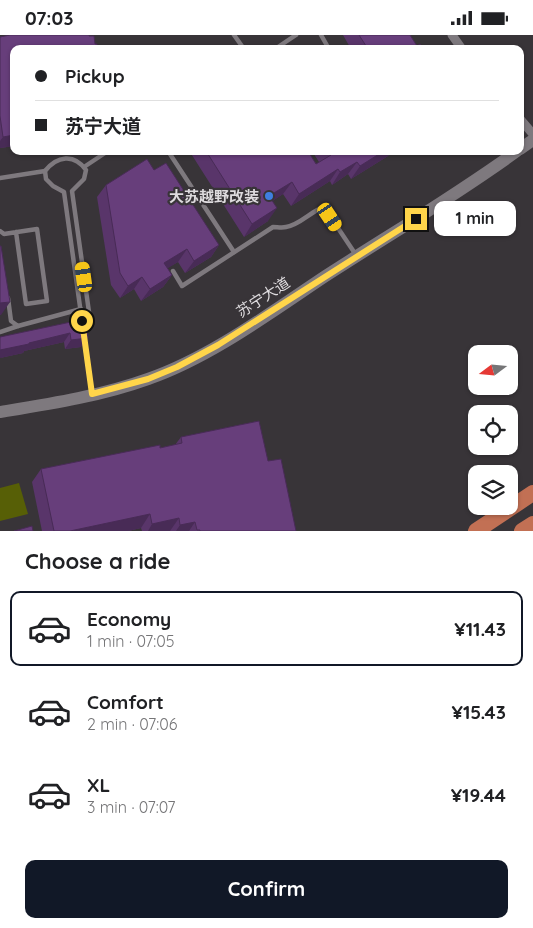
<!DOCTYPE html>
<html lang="en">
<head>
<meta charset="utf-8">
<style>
  :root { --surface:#fff; --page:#f2f2f2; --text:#202124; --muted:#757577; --line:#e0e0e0; --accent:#111827 }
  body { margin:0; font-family:Quicksand,"Noto Sans SC",sans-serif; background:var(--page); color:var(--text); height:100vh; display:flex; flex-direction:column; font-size:19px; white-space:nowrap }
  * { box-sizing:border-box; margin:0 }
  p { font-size:16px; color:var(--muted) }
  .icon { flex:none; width:28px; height:28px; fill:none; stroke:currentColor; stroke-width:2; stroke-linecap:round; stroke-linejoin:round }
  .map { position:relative; height:496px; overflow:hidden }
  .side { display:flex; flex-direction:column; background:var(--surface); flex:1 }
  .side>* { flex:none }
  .banner { position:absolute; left:10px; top:10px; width:514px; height:110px; border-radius:10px; box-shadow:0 1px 4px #0004; display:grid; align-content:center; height:110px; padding:0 25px; background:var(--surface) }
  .needle { width:32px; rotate:254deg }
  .fabs { position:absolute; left:468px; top:310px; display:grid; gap:10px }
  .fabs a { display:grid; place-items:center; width:50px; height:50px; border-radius:10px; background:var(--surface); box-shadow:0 1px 4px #0004; font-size:25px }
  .end { position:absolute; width:22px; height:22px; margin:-11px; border:6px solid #ffd54a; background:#111; box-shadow:0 0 0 2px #111 }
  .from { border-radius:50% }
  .bubble { position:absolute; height:35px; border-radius:10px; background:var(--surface); box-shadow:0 1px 4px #0004; font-size:16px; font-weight:700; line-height:35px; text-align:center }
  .car { position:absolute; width:15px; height:30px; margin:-15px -8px; border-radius:6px; box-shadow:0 0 4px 1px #0007; background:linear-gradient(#f5c518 24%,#345 0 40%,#f5c518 0 76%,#345 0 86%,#f5c518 0) }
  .banner b { display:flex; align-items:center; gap:18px; height:48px; font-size:19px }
  .banner b+b { border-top:1px solid var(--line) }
  .banner i { width:12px; height:12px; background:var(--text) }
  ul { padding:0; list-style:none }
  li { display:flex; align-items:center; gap:15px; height:75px; margin:0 10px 8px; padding:0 15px; border:2px solid transparent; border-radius:10px }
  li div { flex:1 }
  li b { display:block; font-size:19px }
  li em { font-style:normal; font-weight:700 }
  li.current { border-color:var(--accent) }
  li>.icon { width:45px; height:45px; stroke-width:1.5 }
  h2 { padding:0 25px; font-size:22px; line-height:60px }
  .action { display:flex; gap:10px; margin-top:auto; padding:10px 25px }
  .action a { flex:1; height:58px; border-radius:10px; background:var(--accent); color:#fff; font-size:20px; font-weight:700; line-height:58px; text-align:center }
  .status { display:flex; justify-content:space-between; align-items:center; height:35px; padding:0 25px; background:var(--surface); direction:ltr }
  .status svg { height:14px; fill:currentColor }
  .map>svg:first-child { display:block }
</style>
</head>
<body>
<div class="status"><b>07:03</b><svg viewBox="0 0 49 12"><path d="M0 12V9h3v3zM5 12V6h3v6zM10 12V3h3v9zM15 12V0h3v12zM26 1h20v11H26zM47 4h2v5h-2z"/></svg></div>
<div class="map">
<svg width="533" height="496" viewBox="0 0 533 496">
  <rect width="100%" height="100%" fill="#383438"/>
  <path fill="#575f06" d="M19,448L28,479L0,486V453Z"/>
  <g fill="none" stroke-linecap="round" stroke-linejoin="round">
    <g stroke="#7e797e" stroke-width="4.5">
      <path d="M234,0L244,14"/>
      <path d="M321,0L329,14"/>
      <path d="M275,14L296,0"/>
      <path d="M168,116L234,217"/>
      <path d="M84,132L108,116"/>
      <path d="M0,143L45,136"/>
      <path d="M0,196L4,199L37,194L47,266L26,269L16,197"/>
      <path d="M173,236L182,251L273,192C277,192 282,193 286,192C300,190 311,176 324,172L356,220"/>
      <path d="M8,263L11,286L18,291L81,274"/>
      <path d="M82,286L64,157L53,151L46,144L45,136C57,121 74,118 86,135L84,144L72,156L89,277L82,288"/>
      <path d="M0,297L18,291"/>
      <path d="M84,303L92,359"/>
    </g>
    <g stroke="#7e797e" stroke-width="9">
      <path d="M452,0L462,14"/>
      <path d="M520,84L533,99"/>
    </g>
    <g stroke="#7e797e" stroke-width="12">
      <path d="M520,114L533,105"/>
      <path d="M0,377C49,369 101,361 148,344C209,323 270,278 324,242C389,200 455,161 517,116"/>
    </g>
    <g stroke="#c27054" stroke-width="16">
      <path d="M476,496L533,458"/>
      <path d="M522,496L533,489"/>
    </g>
  </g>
  <g fill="#59356a">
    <path d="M343,0H410L417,11L423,14H351Z"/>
    <path d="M0,2L14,14V111L0,113Z"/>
    <path d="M190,116H308L316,129L319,127L312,116H391L388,121L351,144L348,139L332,150L330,146L291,171L283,159L272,166L268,186L244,202L190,117Z"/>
    <path d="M154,135L219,210L211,222L185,238L178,227L167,233L172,240L163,252L141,266L134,254L120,263L111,250L97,162L106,150Z"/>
    <path d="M85,284L81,312L65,314L64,307L24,316L23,318L0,323Z"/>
    <path d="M181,402L268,426L296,496H142L141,493L128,496H42L32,447L41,434L175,410Z"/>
  </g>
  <g fill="#482b56">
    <path d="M14,100V111L0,113V106L3,102Z"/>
    <path d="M384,116H391L388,121L351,144L360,131Z"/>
    <path d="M357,127L348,139L332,150L340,137Z"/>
    <path d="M338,134L330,146L291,171L299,159Z"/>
    <path d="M292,147L283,159L261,174L269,161Z"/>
    <path d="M277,173L268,186L244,202L252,189Z"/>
    <path d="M219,210L211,222L185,238L194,226Z"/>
    <path d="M187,214L178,227L155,241L164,228Z"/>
    <path d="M172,240L163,252L141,266L150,254Z"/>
    <path d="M142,242L134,254L120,263L128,251Z"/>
    <path d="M10,267L1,280H0V268Z"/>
    <path d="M70,298L64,307L24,316L23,318L0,323V315L29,308Z"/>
    <path d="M88,303L81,312L65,314L71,305Z"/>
    <path d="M150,479L141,493L128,496H70Z"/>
    <path d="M179,483L170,496H148L152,489Z"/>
    <path d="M195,487L189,496H176L180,490Z"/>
  </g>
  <g fill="#673e7b" stroke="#482b56">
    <path d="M10,0H89V1H94L95,9H97V14H14V100L3,102L0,81V2Z"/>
    <path d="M359,0H410L417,11L420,9L423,14H368Z"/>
    <path d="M206,116H308L316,129L331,120L329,116H384L360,131L357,127L340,137L338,134L299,159L292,147L269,161L277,173L252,189Z"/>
    <path d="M147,124L154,135L166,128L219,210L194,226L187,214L164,228L172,240L150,254L142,242L128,251L120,238L106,150Z"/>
    <path d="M0,211H1L10,267L0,268Z"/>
    <path d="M85,284L88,303L71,305L70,298L29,308V309L0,315V302Z"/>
    <path d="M259,386L268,426L281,424L296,496H200V495H197L195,487L180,490L179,483L152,489L150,479L70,496H54L41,434L160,410V413L182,408L181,402Z"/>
    <path d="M32,491L33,496H14Z"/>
  </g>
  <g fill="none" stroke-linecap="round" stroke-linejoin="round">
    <path stroke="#ffd54a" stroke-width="6" d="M82,286L92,359L148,344L177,332L218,310L416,184"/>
  </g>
  <circle fill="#3f7fe0" stroke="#383438" stroke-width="2" cx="269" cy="161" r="5"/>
  <g text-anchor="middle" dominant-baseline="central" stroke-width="4.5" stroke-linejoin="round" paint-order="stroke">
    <g font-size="15" font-weight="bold" fill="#dedbde" stroke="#383438" text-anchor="end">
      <text x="259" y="161">大苏越野改装</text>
    </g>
    <g font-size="15" fill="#dedbde" stroke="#383438">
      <text transform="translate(263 262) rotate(-33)">苏宁大道</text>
    </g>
  </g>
</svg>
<div class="fabs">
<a><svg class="needle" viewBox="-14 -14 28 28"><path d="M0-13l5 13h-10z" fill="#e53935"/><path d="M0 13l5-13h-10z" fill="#757577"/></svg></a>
<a><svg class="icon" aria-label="locate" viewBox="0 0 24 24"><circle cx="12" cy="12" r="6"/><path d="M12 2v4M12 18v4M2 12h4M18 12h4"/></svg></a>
<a><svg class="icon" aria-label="layers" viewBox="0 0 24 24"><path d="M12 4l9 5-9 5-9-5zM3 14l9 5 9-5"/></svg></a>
</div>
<i class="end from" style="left:82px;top:286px"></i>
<i class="end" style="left:416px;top:184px"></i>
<div class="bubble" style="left:434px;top:166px;width:82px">1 min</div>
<i class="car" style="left:330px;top:182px;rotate:146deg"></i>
<i class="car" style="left:84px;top:242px;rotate:352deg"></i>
<div class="banner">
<b><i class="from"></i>Pickup</b>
<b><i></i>苏宁大道</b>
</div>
</div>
<section class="side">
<h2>Choose a ride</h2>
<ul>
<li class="current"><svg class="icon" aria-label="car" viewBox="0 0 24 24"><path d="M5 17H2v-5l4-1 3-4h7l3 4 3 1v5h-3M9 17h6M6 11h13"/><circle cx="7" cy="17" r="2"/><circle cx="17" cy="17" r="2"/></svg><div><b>Economy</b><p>1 min · 07:05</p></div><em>¥11.43</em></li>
<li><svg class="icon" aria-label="car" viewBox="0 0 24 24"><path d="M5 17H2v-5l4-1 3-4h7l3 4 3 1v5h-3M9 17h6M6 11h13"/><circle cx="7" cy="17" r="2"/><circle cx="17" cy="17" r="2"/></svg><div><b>Comfort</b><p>2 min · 07:06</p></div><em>¥15.43</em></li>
<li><svg class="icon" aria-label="car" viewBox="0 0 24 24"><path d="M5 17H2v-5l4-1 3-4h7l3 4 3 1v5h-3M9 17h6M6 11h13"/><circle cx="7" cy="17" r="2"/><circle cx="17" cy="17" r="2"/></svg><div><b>XL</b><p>3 min · 07:07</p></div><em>¥19.44</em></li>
</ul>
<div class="action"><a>Confirm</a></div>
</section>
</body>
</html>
